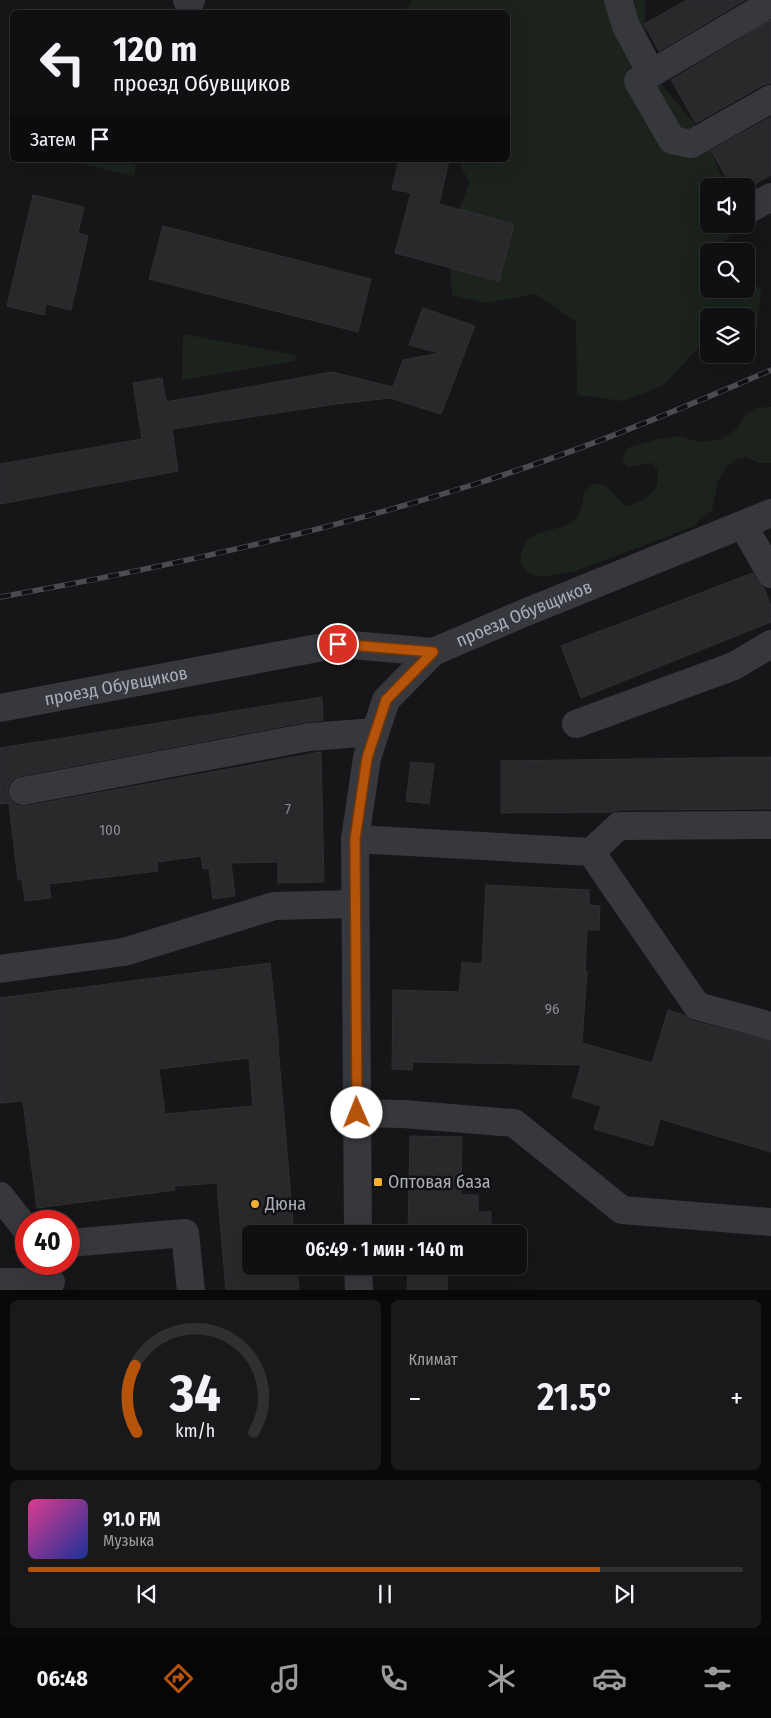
<!DOCTYPE html>
<html lang="ru">
<meta charset="utf-8">
<style>
body{margin:0;font-family:"Fira Sans Condensed",sans-serif;background:#19191b;color:#f1f3f6;height:100vh;display:flex;flex-direction:column;font-size:19px;white-space:nowrap}
*{box-sizing:border-box;margin:0}
p{font-size:16px;color:#9c9d9f}
.icon{flex:none;width:28px;height:28px;fill:none;stroke:currentColor;stroke-width:2;stroke-linecap:round;stroke-linejoin:round}
.map{position:relative;height:1290px;overflow:hidden}
.details{display:flex;flex-direction:column;gap:10px;padding:10px;background:#09090a;flex:1}
.details>*{flex:none}
.guide{position:absolute;left:10px;top:10px;width:500px;height:152px;border-radius:8px;box-shadow:0 5px 20px #0002,0 0 0 1px #303032;background:#101012;color:#f1f3f6;overflow:hidden}
.controls{position:absolute;left:700px;top:178px;display:grid;gap:10px}
.controls a{display:grid;place-items:center;width:55px;height:55px;border-radius:8px;background:#101012;box-shadow:0 5px 20px #0002,0 0 0 1px #303032;font-size:25px}
.speed{position:absolute;left:15px;top:1210px;display:flex;gap:10px;font-size:25px;font-weight:700;text-align:center}
.speed>*{display:grid;place-content:center;width:65px;height:65px;border-radius:50%;background:#101012;box-shadow:0 5px 20px #0002,0 0 0 1px #303032;line-height:1}
.speed .limit{border:8px solid #d22;background:#fff;color:#111}
.pin{position:absolute;display:grid;place-items:center;width:42px;height:42px;color:#fff;margin:-21px;border:2px solid #fff;border-radius:50%;box-shadow:0 1px 5px #0007}
.me{position:absolute;width:55px;margin:-28px;rotate:359deg;stroke-linejoin:round;filter:drop-shadow(0 0 4px #0008)}
.turn{display:flex;align-items:center;gap:18px;height:105px;padding:0 20px;font-size:22px}
.turn .icon{width:65px;height:65px;stroke-width:2.5}
.turn b{display:block;font-size:35px;line-height:42px}
.then{display:flex;align-items:center;height:48px;padding:0 20px;background:#0003;gap:10px;font-size:19px}
.big{font-size:38px;font-weight:600;line-height:1.1}
.details .widget{flex:1;display:flex;flex-direction:column;justify-content:center;gap:8px;min-width:0;padding:0 18px;border-radius:8px;background:#19191b}
.details .dial{align-items:center;gap:0}
.dial svg{height:130px;overflow:visible;fill:none;stroke:#303032;stroke-width:7;stroke-linecap:round;text-anchor:middle}
.dial text{fill:#f1f3f6;stroke:none}
.song{display:flex;align-items:center;gap:15px}
.cover{width:60px;height:60px;border-radius:8px;background:linear-gradient(135deg,hsl(330 70% 55%),hsl(230 70% 35%))}
.played{height:5px;border-radius:2px;background:linear-gradient(90deg,#b45309 80%,#303032 80%)}
.keys{display:flex;justify-content:space-around;direction:ltr}
.heat{display:flex;justify-content:space-between;align-items:center;font-size:28px;direction:ltr}
.details .tiles{flex:1;display:grid;gap:10px;grid-template-columns:1fr 1fr}
.widget:last-child{grid-column:span 2}
.trip{position:absolute;left:242px;top:1225px;width:285px;height:50px;border-radius:8px;background:#101012;box-shadow:0 5px 20px #0002,0 0 0 1px #303032;font-weight:600;line-height:50px;text-align:center}
.tab-bar{display:flex;height:80px;justify-content:space-around;align-items:center;background:#060607;color:#9c9d9f}
.tab-bar .icon{width:35px;height:35px}
.tab-bar .current{color:#b45309}
.tab-bar b{font-size:22px;color:#f1f3f6}
.map>svg:first-child{display:block}
.green{fill:#1c231d}
.building{fill:#29292c;stroke:#303034;fill-rule:evenodd}
.lines{fill:none;stroke-linecap:round;stroke-linejoin:round}
.minor{stroke:#37383d;stroke-width:28}
.rail-casing{stroke:#4a4c52;stroke-width:5.5}
.rail{stroke:#111113;stroke-width:4;stroke-dasharray:11;stroke-linecap:butt}
.route-casing{stroke:#753606;stroke-width:12}
.route{stroke:#b45309;stroke-width:9}
.poi-dot{fill:#f2b134;stroke:#111113;stroke-width:2}
.labels{text-anchor:middle;dominant-baseline:central;stroke-width:5;stroke-linejoin:round;paint-order:stroke}
.number-label{font-size:15px;fill:#888b94}
.street-label{font-size:18px;fill:#a8adb8;stroke:#111113}
.poi-label{font-size:18px;fill:#a8adb8;stroke:#111113;text-anchor:start}
</style>
<div class="map">
<svg width="771" height="1291" viewBox="0 0 771 1291">
<rect width="100%" height="100%" fill="#161618"/>
<path class="green" d="M 411,0 L 645,0 L 645,65 L 703,134 L 726,186 L 709,186 L 709,224 L 738,224 L 721,247 L 725,251 L 709,251 L 709,289 L 746,289 L 746,274 L 761,290 L 757,328 L 746,332 L 746,316 L 709,316 L 709,343 L 701,345 L 664,385 L 623,401 L 577,395 L 576,322 L 536,294 L 486,303 L 452,295 L 448,242 L 469,183 L 458,160 L 508,160 L 508,12 L 406,12 Z
M 63,160 L 112,160 L 136,165 L 134,176 Z
M 183,334 L 296,355 L 295,361 L 182,380 Z
M 771,407 L 771,463 L 759,463 L 747,457 L 737,459 L 726,467 L 718,481 L 712,510 L 692,527 L 576,571 L 543,577 L 530,574 L 521,565 C 519,519 565,539 579,514 C 583,508 583,499 584,491 L 594,484 L 605,485 L 625,506 C 636,505 652,497 657,485 C 658,481 657,473 657,469 L 652,463 L 628,467 L 622,460 L 627,448 L 657,439 L 680,436 L 698,442 L 720,440 L 738,428 L 744,416 L 756,408 Z"/>
<path class="building" d="M 687,0 L 745,0 L 659,51 L 644,24 Z
M 771,20 L 771,83 L 763,85 L 696,123 L 671,80 Z
M 771,117 L 771,175 L 751,186 L 731,186 L 711,150 Z
M 399,160 L 449,160 L 439,204 L 514,224 L 499,281 L 395,253 L 411,193 L 392,189 Z
M 33,195 L 84,207 L 78,233 L 88,236 L 71,310 L 46,304 L 44,315 L 7,306 Z
M 163,226 L 371,279 L 358,332 L 149,279 Z
M 423,308 L 475,326 L 441,414 L 390,398 L 336,404 L 172,429 L 178,471 L 0,504 L 0,464 L 142,439 L 133,383 L 162,378 L 166,402 L 332,372 L 393,387 L 403,360 L 440,353 L 409,345 Z
M 753,573 L 758,582 L 764,588 L 771,606 L 771,622 L 581,698 L 561,646 Z
M 322,697 L 323,720 L 306,722 L 20,776 L 12,780 L 8,786 L 8,793 L 12,802 L 18,806 L 26,806 L 321,752 L 324,882 L 278,883 L 278,862 L 231,863 L 235,896 L 213,899 L 209,868 L 203,869 L 201,856 L 157,862 L 158,871 L 49,884 L 51,898 L 25,901 L 22,879 L 18,880 L 9,803 L 0,804 L 0,748 Z
M 771,757 L 771,809 L 619,810 L 615,812 L 501,813 L 501,761 Z
M 411,762 L 434,764 L 429,804 L 406,801 Z
M 486,885 L 589,890 L 589,905 L 600,906 L 599,930 L 587,930 L 585,971 L 587,971 L 582,1043 L 652,1063 L 668,1010 L 684,1015 L 693,1021 L 771,1041 L 771,1152 L 660,1119 L 653,1146 L 594,1129 L 601,1106 L 572,1097 L 581,1065 L 413,1062 L 412,1070 L 392,1069 L 393,990 L 459,992 L 462,962 L 482,964 Z
M 270,963 L 279,1047 L 278,1047 L 294,1234 L 251,1234 L 251,1266 L 297,1266 L 299,1291 L 226,1291 L 217,1183 L 174,1186 L 175,1190 L 37,1208 L 23,1101 L 0,1103 L 0,998 ZM 249,1058 L 253,1106 L 165,1114 L 159,1069 Z
M 410,1136 L 462,1137 L 461,1195 L 478,1195 L 478,1212 L 491,1212 L 491,1234 L 408,1234 Z
M 408,1266 L 448,1266 L 447,1291 L 407,1291 Z"/>
<g class="lines">
<g class="minor">
<path d="M 187,0 L 191,0"/>
<path d="M 618,0 L 626,26 L 651,73"/>
<path d="M 761,9 L 638,81 L 672,140 L 691,144 L 771,99"/>
<path d="M 746,211 L 771,197"/>
<path d="M 743,525 L 771,574"/>
<path id="s1" d="M 0,708 L 339,644 L 433,652 L 524,613 L 771,513"/>
<path d="M 576,724 L 734,666 L 771,644"/>
<path d="M 23,791 L 309,737 L 375,732"/>
<path d="M 355,839 L 591,852 L 697,1006 L 771,1026"/>
<path d="M 591,852 L 619,826 L 771,825"/>
<path d="M 0,969 L 124,952 L 274,906 L 355,904"/>
<path d="M 357,1113 L 403,1114 L 514,1123 L 622,1210 L 771,1222"/>
<path d="M 0,1196 L 26,1229"/>
<path d="M 358,1234 L 355,839 L 367,758 L 386,700 L 433,652"/>
<path d="M 69,1243 L 185,1233 L 191,1291"/>
<path d="M 358,1266 L 359,1291"/>
<path d="M 0,1282 L 51,1282"/>
</g>
<defs>
<path id="rail" d="M 0,597 C 158,569 316,534 469,486 C 572,454 672,413 771,370"/>
</defs>
<use href="#rail" class="rail-casing"/>
<use href="#rail" class="rail"/>
</g>
<g class="lines">
<defs>
<path id="route" d="M 338,644 L 433,652 L 386,700 L 367,758 L 355,839 L 357,1113"/>
</defs>
<use href="#route" class="route-casing"/>
<use href="#route" class="route"/>
</g>
<g class="poi-dot">
<rect x="373" y="1177" width="10" height="10" rx="2.5"/>
<circle cx="255" cy="1204" r="5"/>
</g>
<g class="labels">
<g class="number-label">
<text x="288" y="809">7</text>
<text x="110" y="830">100</text>
<text x="552" y="1009">96</text>
</g>
<g class="street-label">
<text stroke="none"><textPath href="#s1" startOffset="538">проезд Обувщиков</textPath></text>
<text stroke="none"><textPath href="#s1" startOffset="118">проезд Обувщиков</textPath></text>
</g>
<g class="poi-label">
<text x="388" y="1182">Оптовая база</text>
<text x="265" y="1204">Дюна</text>
</g>
</g>
</svg>
<div class="controls">
<a><svg class="icon" aria-label="sound" viewBox="0 0 24 24"><path d="M4 9h4l5-4v14l-5-4H4zM17 9q2 3 0 6"/></svg></a>
<a><svg class="icon" aria-label="search" viewBox="0 0 24 24"><circle cx="10" cy="10" r="6"/><path d="M15 15l6 6"/></svg></a>
<a><svg class="icon" aria-label="layers" viewBox="0 0 24 24"><path d="M12 4l9 5-9 5-9-5zM3 14l9 5 9-5"/></svg></a>
</div>
<div class="speed"><div class="limit">40</div></div>
<div class="pin" style="left:338px;top:644px;background:#d93025"><svg class="icon" aria-label="arrive" viewBox="0 0 24 24"><path d="M6 21V4h12l-3 4 3 4H6"/></svg></div>
<svg class="me" style="left:357px;top:1113px" viewBox="-20 -20 40 40"><circle r="19" fill="#fff"/><path d="M0-13L10 11 0 6-10 11z" fill="#b45309"/></svg>
<div class="trip">06:49 · 1 мин · 140 m</div>
<div class="guide">
<div class="turn"><svg class="icon" aria-label="left" viewBox="0 0 24 24"><path d="M17 20v-9H6M10 6l-5 5 5 5"/></svg><div><b>120 m</b>проезд Обувщиков</div></div>
<div class="then">Затем<svg class="icon" aria-label="arrive" viewBox="0 0 24 24"><path d="M6 21V4h12l-3 4 3 4H6"/></svg></div>
</div>
</div>
<section class="details">
<div class="tiles">
<div class="widget dial"><svg viewBox="0 0 100 80">
<path d="M14 69A42 42 0 1 1 86 69"/>
<path d="M14 69A42 42 0 0 1 13 28" stroke="#b45309"/>
<text x="50" y="56" font-size="32" font-weight="700">34</text>
<text x="50" y="72" font-size="11">km/h</text>
</svg></div>
<div class="widget"><p>Климат</p>
<div class="heat"><a>−</a><b class="big">21.5°</b><a>+</a></div>
</div>
<div class="widget">
<div class="song"><i class="cover"></i><div><b>91.0 FM</b><p>Музыка</p></div></div>
<div class="played"></div>
<div class="keys"><svg class="icon" aria-label="previous" viewBox="0 0 24 24"><path d="M18 5L8 12l10 7zM5 5v14"/></svg><svg class="icon" aria-label="pause" viewBox="0 0 24 24"><path d="M8 5v14M16 5v14"/></svg><svg class="icon" aria-label="next" viewBox="0 0 24 24"><path d="M6 5l10 7-10 7zM19 5v14"/></svg></div>
</div>
</div>
</section>
<nav class="tab-bar">
<b>06:48</b>
<svg class="icon current" aria-label="directions" viewBox="0 0 24 24"><path d="M12 3l9 9-9 9-9-9zM9 14v-3h6M13 9l2 2-2 2"/></svg>
<svg class="icon" aria-label="music" viewBox="0 0 24 24"><path d="M9 18V5l10-2v13"/><circle cx="6" cy="18" r="3"/><circle cx="16" cy="16" r="3"/></svg>
<svg class="icon" aria-label="phone" viewBox="0 0 24 24"><path d="M5 4h4l2 5-3 2q2 4 5 5l2-3 5 2v4C11 20 4 13 5 4z"/></svg>
<svg class="icon" aria-label="climate" viewBox="0 0 24 24"><path d="M12 3v18M4 7l16 10M4 17L20 7"/></svg>
<svg class="icon" aria-label="car" viewBox="0 0 24 24"><path d="M5 17H2v-5l4-1 3-4h7l3 4 3 1v5h-3M9 17h6M6 11h13"/><circle cx="7" cy="17" r="2"/><circle cx="17" cy="17" r="2"/></svg>
<svg class="icon" aria-label="filters" viewBox="0 0 24 24"><path d="M4 7h16M4 17h16"/><circle cx="9" cy="7" r="2"/><circle cx="15" cy="17" r="2"/></svg>
</nav>
